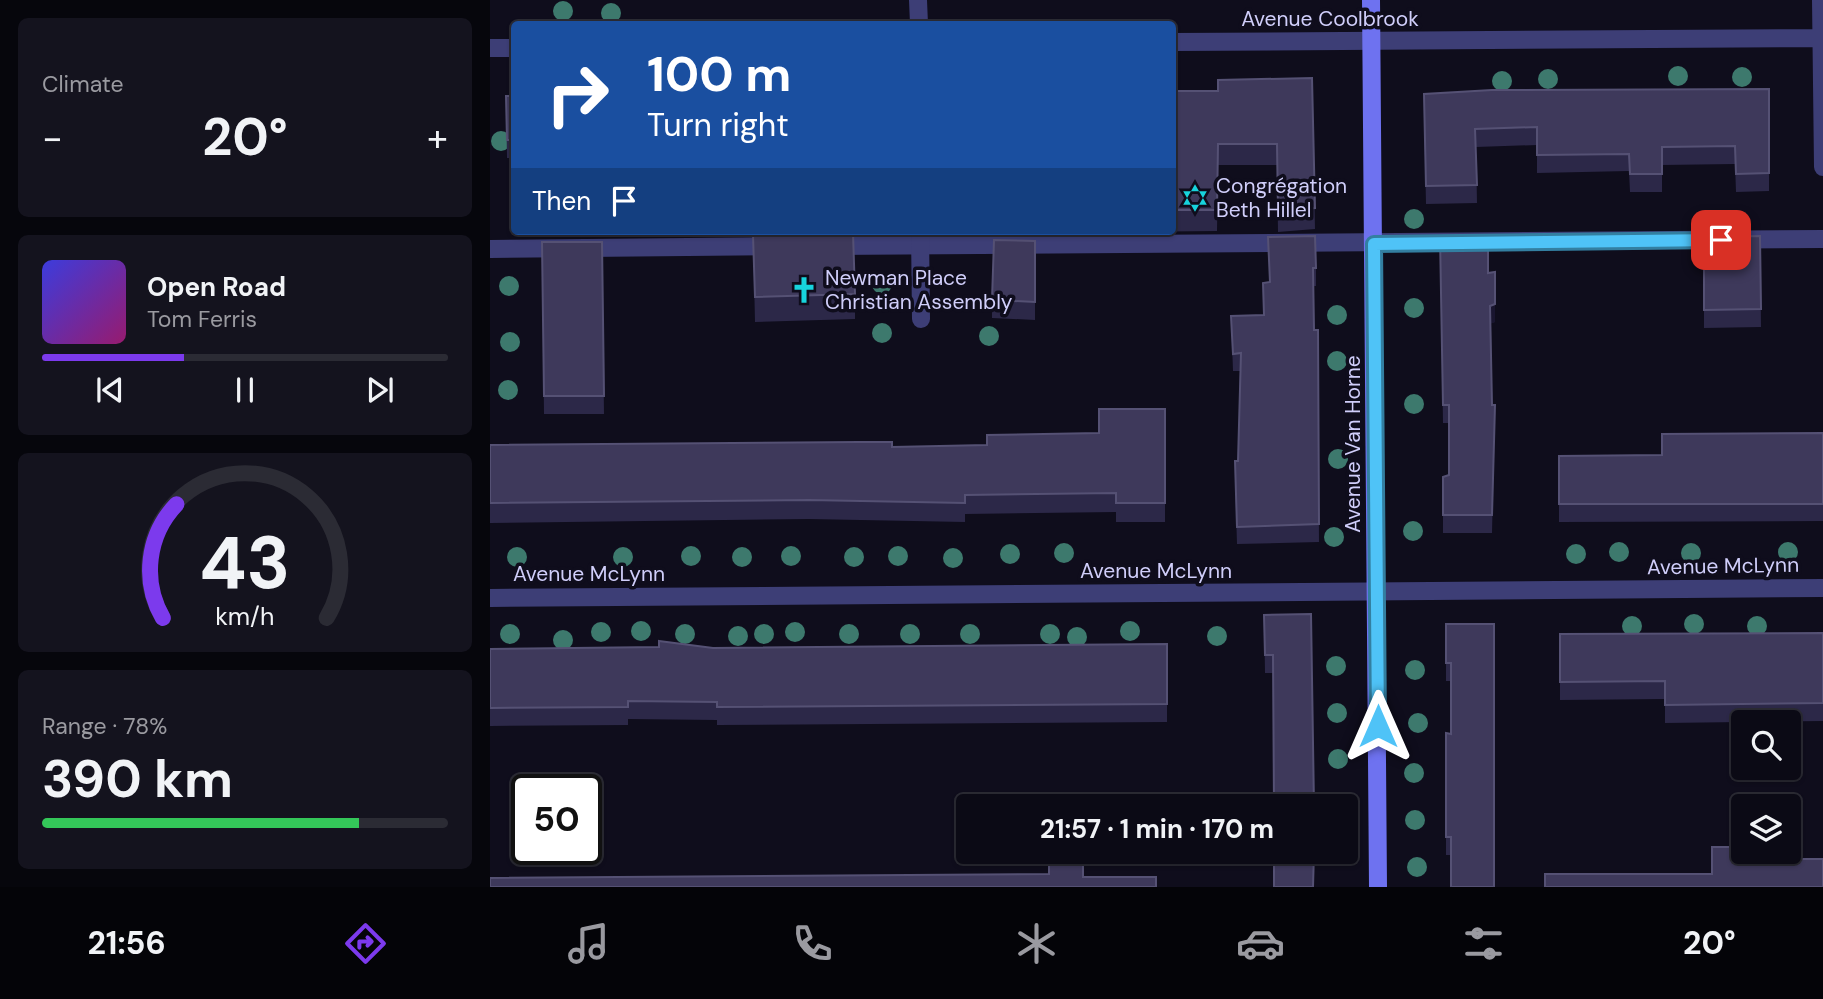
<!DOCTYPE html>
<meta charset="utf-8">
<style>
body{margin:0;font-family:"DM Sans",sans-serif;background:#14131e;color:#f1f3f6;height:100vh;display:flex;flex-direction:column;font-size:26px;white-space:nowrap}
*{box-sizing:border-box;margin:0}
p{font-size:23px;color:#9a9aa0}
.icon{flex:none;width:38px;height:38px;fill:none;stroke:currentColor;stroke-width:2;stroke-linecap:round;stroke-linejoin:round}
.map{position:relative;flex:1;overflow:hidden}
.sheet{display:flex;flex-direction:column;gap:18px;padding:18px;background:#06060c;width:490px}
.sheet>*{flex:none}
.top-card{position:absolute;left:21px;top:21px;width:665px;height:214px;border-radius:7px;box-shadow:0 2px 5px #0004,0 0 0 2px #2b2b34;background:#1a4fa0;color:#fff;overflow:hidden}
.controls{position:absolute;left:1241px;top:710px;display:grid;gap:14px}
.controls a{display:grid;place-items:center;width:70px;height:70px;border-radius:7px;background:#0b0a15;box-shadow:0 2px 5px #0004,0 0 0 2px #2b2b34;font-size:35px}
.speed{position:absolute;left:21px;top:774px;display:flex;gap:14px;font-size:35px;font-weight:700;text-align:center}
.speed>*{display:grid;place-content:center;width:91px;height:91px;border-radius:50%;background:#0b0a15;box-shadow:0 2px 5px #0004,0 0 0 2px #2b2b34;line-height:1}
.speed .limit{border:4px solid #111;border-radius:10px;background:#fff;color:#111}
.pin{position:absolute;display:grid;place-items:center;width:60px;height:60px;color:#fff;margin:-30px;border-radius:14px;box-shadow:0 4px 10px #0006}
.me{position:absolute;width:77px;margin:-38px;rotate:0deg;stroke-linejoin:round;filter:drop-shadow(0 0 5px #0008)}
.turn{display:flex;align-items:center;gap:24px;height:147px;padding:0 21px;font-size:32px}
.turn .icon{width:91px;height:91px;stroke-width:2.5}
.turn b{display:block;font-size:49px;line-height:60px}
.then{display:flex;align-items:center;height:66px;padding:0 21px;background:#0003;gap:14px;font-size:26px}
.big{font-size:52px;font-weight:700;line-height:1.1}
.sheet .widget{flex:1;display:flex;flex-direction:column;justify-content:center;gap:10px;min-width:0;padding:0 24px;border-radius:10px;background:#14131e}
.sheet .dial{align-items:center;gap:0}
.dial svg{height:182px;overflow:visible;fill:none;stroke:#2b2b34;stroke-width:7;stroke-linecap:round;text-anchor:middle}
.dial text{fill:#f1f3f6;stroke:none}
.song{display:flex;align-items:center;gap:21px}
.cover{width:84px;height:84px;border-radius:10px;background:linear-gradient(135deg,hsl(240 70% 55%),hsl(320 70% 35%))}
.played{height:7px;border-radius:4px;background:linear-gradient(90deg,#7c3aed 35%,#2b2b34 35%)}
.keys{display:flex;justify-content:space-around;direction:ltr}
.heat{display:flex;justify-content:space-between;align-items:center;font-size:38px;direction:ltr}
.charge{height:10px;border-radius:5px;background:linear-gradient(90deg,#34c759 78%,#2b2b34 0)}
.trip{position:absolute;left:466px;top:794px;width:402px;height:70px;border-radius:7px;background:#0b0a15;box-shadow:0 2px 5px #0004,0 0 0 2px #2b2b34;font-weight:700;line-height:70px;text-align:center}
.tabs{display:flex;height:112px;justify-content:space-around;align-items:center;background:#040408;color:#9a9aa0}
.tabs .icon{width:49px;height:49px}
.tabs .current{color:#7c3aed}
.tabs b{font-size:32px;color:#f1f3f6}
main{display:flex;flex:1;min-height:0}
.map>svg:first-child{display:block}
.lines{fill:none;stroke-linecap:round;stroke-linejoin:round}
.service{stroke:#3d3e76;stroke-width:18}
.minor{stroke:#3d3e76;stroke-width:18}
.secondary{stroke:#6e72f0;stroke-width:18}
.tree{fill:#3d796d}
.wall{fill:#2c2848}
.shaded-wall{fill:#19152f}
.building{fill:#3e395b;stroke:#555174;stroke-width:2}
.route-casing{stroke:#337fa1;stroke-width:18}
.route{stroke:#4fc3f7;stroke-width:12}
.labels{text-anchor:middle;dominant-baseline:central;stroke-width:7;stroke-linejoin:round;paint-order:stroke}
.street-label{font-size:21px;fill:#d0cefa;stroke:#0f0d1c}
.poi-label{font-size:21px;fill:#d0cefa;stroke:#0f0d1c;text-anchor:start}
</style>
<main>
<section class="sheet">
<div class="widget"><p>Climate</p>
<div class="heat"><a>−</a><b class="big">20°</b><a>+</a></div>
</div>
<div class="widget">
<div class="song"><i class="cover"></i><div><b>Open Road</b><p>Tom Ferris</p></div></div>
<div class="played"></div>
<div class="keys"><svg class="icon" aria-label="previous" viewBox="0 0 24 24"><path d="M18 5L8 12l10 7zM5 5v14"/></svg><svg class="icon" aria-label="pause" viewBox="0 0 24 24"><path d="M8 5v14M16 5v14"/></svg><svg class="icon" aria-label="next" viewBox="0 0 24 24"><path d="M6 5l10 7-10 7zM19 5v14"/></svg></div>
</div>
<div class="widget dial"><svg viewBox="0 0 100 80">
<path d="M14 69A42 42 0 1 1 86 69"/>
<path d="M14 69A42 42 0 0 1 20 19" stroke="#7c3aed"/>
<text x="50" y="56" font-size="32" font-weight="700">43</text>
<text x="50" y="72" font-size="11">km/h</text>
</svg></div>
<div class="widget"><p>Range · 78%</p><b class="big">390 km</b><div class="charge"></div></div>
</section>
<div class="map">
<svg width="1333" height="887" viewBox="0 0 1333 887">
<rect width="100%" height="100%" fill="#0f0d1c"/>
<g class="lines">
<path class="service" d="M 339,246 L 1333,239
M 0,249 L 287,246"/>
<path class="minor" d="M 428,0 L 429,24
M 1331,0 L 1333,167
M 682,42 L 1333,38
M 0,48 L 24,48
M 430,231 L 431,319
M 0,598 L 1333,588"/>
<path class="secondary" d="M 881,0 L 888,887"/>
</g>
<g class="tree">
<circle cx="73" cy="11" r="10"/>
<circle cx="121" cy="13" r="10"/>
<circle cx="1188" cy="76" r="10"/>
<circle cx="1252" cy="77" r="10"/>
<circle cx="1058" cy="79" r="10"/>
<circle cx="1012" cy="81" r="10"/>
<circle cx="11" cy="141" r="10"/>
<circle cx="924" cy="219" r="10"/>
<circle cx="392" cy="284" r="10"/>
<circle cx="19" cy="286" r="10"/>
<circle cx="924" cy="308" r="10"/>
<circle cx="847" cy="315" r="10"/>
<circle cx="392" cy="333" r="10"/>
<circle cx="499" cy="336" r="10"/>
<circle cx="20" cy="342" r="10"/>
<circle cx="847" cy="361" r="10"/>
<circle cx="18" cy="390" r="10"/>
<circle cx="924" cy="404" r="10"/>
<circle cx="848" cy="459" r="10"/>
<circle cx="923" cy="531" r="10"/>
<circle cx="844" cy="537" r="10"/>
<circle cx="1129" cy="552" r="10"/>
<circle cx="1298" cy="552" r="10"/>
<circle cx="574" cy="553" r="10"/>
<circle cx="1201" cy="553" r="10"/>
<circle cx="520" cy="554" r="10"/>
<circle cx="1086" cy="554" r="10"/>
<circle cx="201" cy="556" r="10"/>
<circle cx="301" cy="556" r="10"/>
<circle cx="408" cy="556" r="10"/>
<circle cx="27" cy="557" r="10"/>
<circle cx="133" cy="557" r="10"/>
<circle cx="252" cy="557" r="10"/>
<circle cx="364" cy="557" r="10"/>
<circle cx="463" cy="558" r="10"/>
<circle cx="1204" cy="624" r="10"/>
<circle cx="1142" cy="626" r="10"/>
<circle cx="1267" cy="626" r="10"/>
<circle cx="151" cy="631" r="10"/>
<circle cx="640" cy="631" r="10"/>
<circle cx="111" cy="632" r="10"/>
<circle cx="305" cy="632" r="10"/>
<circle cx="20" cy="634" r="10"/>
<circle cx="195" cy="634" r="10"/>
<circle cx="274" cy="634" r="10"/>
<circle cx="359" cy="634" r="10"/>
<circle cx="420" cy="634" r="10"/>
<circle cx="480" cy="634" r="10"/>
<circle cx="560" cy="634" r="10"/>
<circle cx="248" cy="636" r="10"/>
<circle cx="727" cy="636" r="10"/>
<circle cx="587" cy="637" r="10"/>
<circle cx="73" cy="640" r="10"/>
<circle cx="846" cy="666" r="10"/>
<circle cx="925" cy="670" r="10"/>
<circle cx="847" cy="713" r="10"/>
<circle cx="928" cy="723" r="10"/>
<circle cx="848" cy="759" r="10"/>
<circle cx="924" cy="773" r="10"/>
<circle cx="925" cy="820" r="10"/>
<circle cx="927" cy="867" r="10"/>
</g>
<path class="wall" d="M 822,78 L 825,229 L 788,232 L 787,165 L 728,165 L 727,231 L 630,232 L 630,231 L 682,231 L 682,91 L 728,91 Z
M 1279,89 L 1279,191 L 1246,192 L 1245,164 L 1172,165 L 1172,192 L 1140,192 L 1139,171 L 1047,173 L 1047,145 L 986,147 L 987,203 L 936,204 L 934,112 Z
M 16,96 L 24,96 L 24,158 L 17,158 Z
M 263,235 L 365,294 L 365,319 L 265,322 Z
M 950,236 L 998,273 L 1005,322 L 1001,323 L 1002,405 L 1005,405 L 1002,533 L 953,533 L 953,477 L 959,475 L 959,423 L 953,423 Z
M 1270,236 L 1271,327 L 1214,328 L 1214,237 Z
M 778,237 L 826,268 L 826,286 L 823,286 L 824,330 L 828,330 L 829,542 L 747,544 L 745,479 L 748,461 L 750,371 L 743,371 L 741,316 L 773,315 L 773,283 L 780,282 Z
M 545,241 L 545,320 L 502,318 L 502,300 Z
M 52,242 L 112,242 L 114,414 L 54,414 Z
M 675,409 L 675,522 L 626,522 L 626,512 L 475,514 L 475,522 L 319,519 L 0,523 L 0,445 L 402,447 L 497,445 L 609,433 Z
M 1333,433 L 1333,521 L 1069,522 L 1069,456 L 1172,455 Z
M 774,615 L 824,807 L 783,673 L 775,673 Z
M 956,624 L 1004,624 L 961,855 L 956,855 L 956,733 L 961,734 L 961,681 L 956,681 Z
M 1333,633 L 1333,721 L 1175,723 L 1175,699 L 1070,700 L 1070,634 Z
M 677,644 L 677,722 L 227,725 L 227,720 L 138,719 L 138,725 L 0,726 L 0,649 Z"/>
<path class="shaded-wall" d="M 1005,304 L 1005,322 L 1000,324 L 1000,306 Z"/>
<path class="building" d="M 822,78 L 825,208 L 788,211 L 787,144 L 728,144 L 727,210 L 682,210 L 682,91 L 728,91 L 728,80 Z
M 1279,89 L 1279,173 L 1246,174 L 1245,146 L 1172,147 L 1172,174 L 1140,174 L 1139,154 L 1047,155 L 1047,127 L 985,129 L 987,185 L 936,186 L 934,94 L 1002,90 Z
M 16,96 L 24,96 L 24,140 L 17,140 Z
M 363,233 L 365,294 L 265,297 L 263,235 Z
M 998,235 L 998,273 L 1005,272 L 1005,304 L 1000,306 L 1002,405 L 1005,405 L 1002,515 L 953,515 L 953,477 L 959,475 L 959,405 L 953,405 L 950,236 Z
M 825,236 L 826,268 L 823,268 L 824,330 L 828,330 L 829,524 L 747,527 L 745,461 L 748,461 L 751,353 L 743,354 L 741,316 L 774,315 L 773,283 L 780,282 L 778,237 Z
M 1270,236 L 1271,309 L 1214,310 L 1214,237 Z
M 504,240 L 545,241 L 545,302 L 502,300 Z
M 52,242 L 112,242 L 114,396 L 54,396 Z
M 609,409 L 675,409 L 675,503 L 626,503 L 626,493 L 475,495 L 475,503 L 319,500 L 0,503 L 0,445 L 369,442 L 402,442 L 402,447 L 497,445 L 497,435 L 609,433 Z
M 1333,433 L 1333,504 L 1069,504 L 1069,456 L 1172,455 L 1172,434 Z
M 821,614 L 824,807 L 784,807 L 783,655 L 775,655 L 774,615 Z
M 956,624 L 1004,624 L 1004,887 L 961,887 L 961,837 L 956,837 L 956,733 L 961,734 L 961,663 L 956,663 Z
M 1333,633 L 1333,703 L 1175,705 L 1175,681 L 1070,682 L 1070,634 Z
M 169,641 L 223,648 L 677,644 L 677,704 L 227,707 L 227,702 L 138,701 L 138,707 L 0,708 L 0,649 L 169,647 Z
M 1222,847 L 1253,847 L 1253,852 L 1255,852 L 1255,859 L 1333,859 L 1333,887 L 1055,887 L 1055,874 L 1222,874 Z
M 784,852 L 824,852 L 823,887 L 784,887 Z
M 559,859 L 593,859 L 593,877 L 666,877 L 666,887 L 0,887 L 0,878 L 559,874 Z"/>
<g class="lines">
<defs>
<path id="route" d="M 888,726 L 884,244 L 1231,240"/>
</defs>
<use href="#route" class="route-casing"/>
<use href="#route" class="route"/>
</g>
<defs>
<symbol id="synagogue-bare" viewBox="-9 -9 18 18"><path d="M0-6.5L5.6 3.2H-5.6ZM0 6.5L5.6-3.2H-5.6Z" fill="#17d4dd" stroke="#0f0d1c" stroke-width="2.5" paint-order="stroke"/></symbol>
<symbol id="church-bare" viewBox="-9 -9 18 18"><path d="M-1.2-6h2.4v3.5h3.3v2.4h-3.3V6h-2.4V-.1h-3.3v-2.4h3.3Z" fill="#17d4dd" stroke="#0f0d1c" stroke-width="2.5" paint-order="stroke"/></symbol>
</defs>
<g fill-rule="evenodd">
<use href="#synagogue-bare" x="686" y="179" width="38" height="38"/>
<use href="#church-bare" x="295" y="271" width="38" height="38"/>
</g>
<g class="labels">
<g class="street-label">
<text x="840" y="19">Avenue Coolbrook</text>
<text transform="translate(863 444) rotate(-90)">Avenue Van Horne</text>
<text transform="translate(1233 566) rotate(-1)">Avenue McLynn</text>
<text x="666" y="571">Avenue McLynn</text>
<text x="99" y="574">Avenue McLynn</text>
</g>
<g class="poi-label">
<text x="726" y="186">Congrégation<tspan x="726" dy="24">Beth Hillel</tspan></text>
<text x="335" y="278">Newman Place<tspan x="335" dy="24">Christian Assembly</tspan></text>
</g>
</g>
</svg>
<div class="controls">
<a><svg class="icon" aria-label="search" viewBox="0 0 24 24"><circle cx="10" cy="10" r="6"/><path d="M15 15l6 6"/></svg></a>
<a><svg class="icon" aria-label="layers" viewBox="0 0 24 24"><path d="M12 4l9 5-9 5-9-5zM3 14l9 5 9-5"/></svg></a>
</div>
<div class="speed"><div class="limit">50</div></div>
<div class="pin" style="left:1231px;top:240px;background:#d93025"><svg class="icon" aria-label="arrive" viewBox="0 0 24 24"><path d="M6 21V4h12l-3 4 3 4H6"/></svg></div>
<svg class="me" style="left:888px;top:726px" viewBox="-20 -20 40 40"><path d="M0-17L14 15 0 8-14 15z" fill="#4fc3f7" stroke="#fff" stroke-width="4"/></svg>
<div class="trip">21:57 · 1 min · 170 m</div>
<div class="top-card">
<div class="turn"><svg class="icon" aria-label="right" viewBox="0 0 24 24"><path d="M7 20v-9h11M14 6l5 5-5 5"/></svg><div><b>100 m</b>Turn right</div></div>
<div class="then">Then<svg class="icon" aria-label="arrive" viewBox="0 0 24 24"><path d="M6 21V4h12l-3 4 3 4H6"/></svg></div>
</div>
</div>
</main>
<nav class="tabs">
<b>21:56</b>
<svg class="icon current" aria-label="directions" viewBox="0 0 24 24"><path d="M12 3l9 9-9 9-9-9zM9 14v-3h6M13 9l2 2-2 2"/></svg>
<svg class="icon" aria-label="music" viewBox="0 0 24 24"><path d="M9 18V5l10-2v13"/><circle cx="6" cy="18" r="3"/><circle cx="16" cy="16" r="3"/></svg>
<svg class="icon" aria-label="phone" viewBox="0 0 24 24"><path d="M5 4h4l2 5-3 2q2 4 5 5l2-3 5 2v4C11 20 4 13 5 4z"/></svg>
<svg class="icon" aria-label="climate" viewBox="0 0 24 24"><path d="M12 3v18M4 7l16 10M4 17L20 7"/></svg>
<svg class="icon" aria-label="car" viewBox="0 0 24 24"><path d="M5 17H2v-5l4-1 3-4h7l3 4 3 1v5h-3M9 17h6M6 11h13"/><circle cx="7" cy="17" r="2"/><circle cx="17" cy="17" r="2"/></svg>
<svg class="icon" aria-label="filters" viewBox="0 0 24 24"><path d="M4 7h16M4 17h16"/><circle cx="9" cy="7" r="2"/><circle cx="15" cy="17" r="2"/></svg>
<b>20°</b>
</nav>
